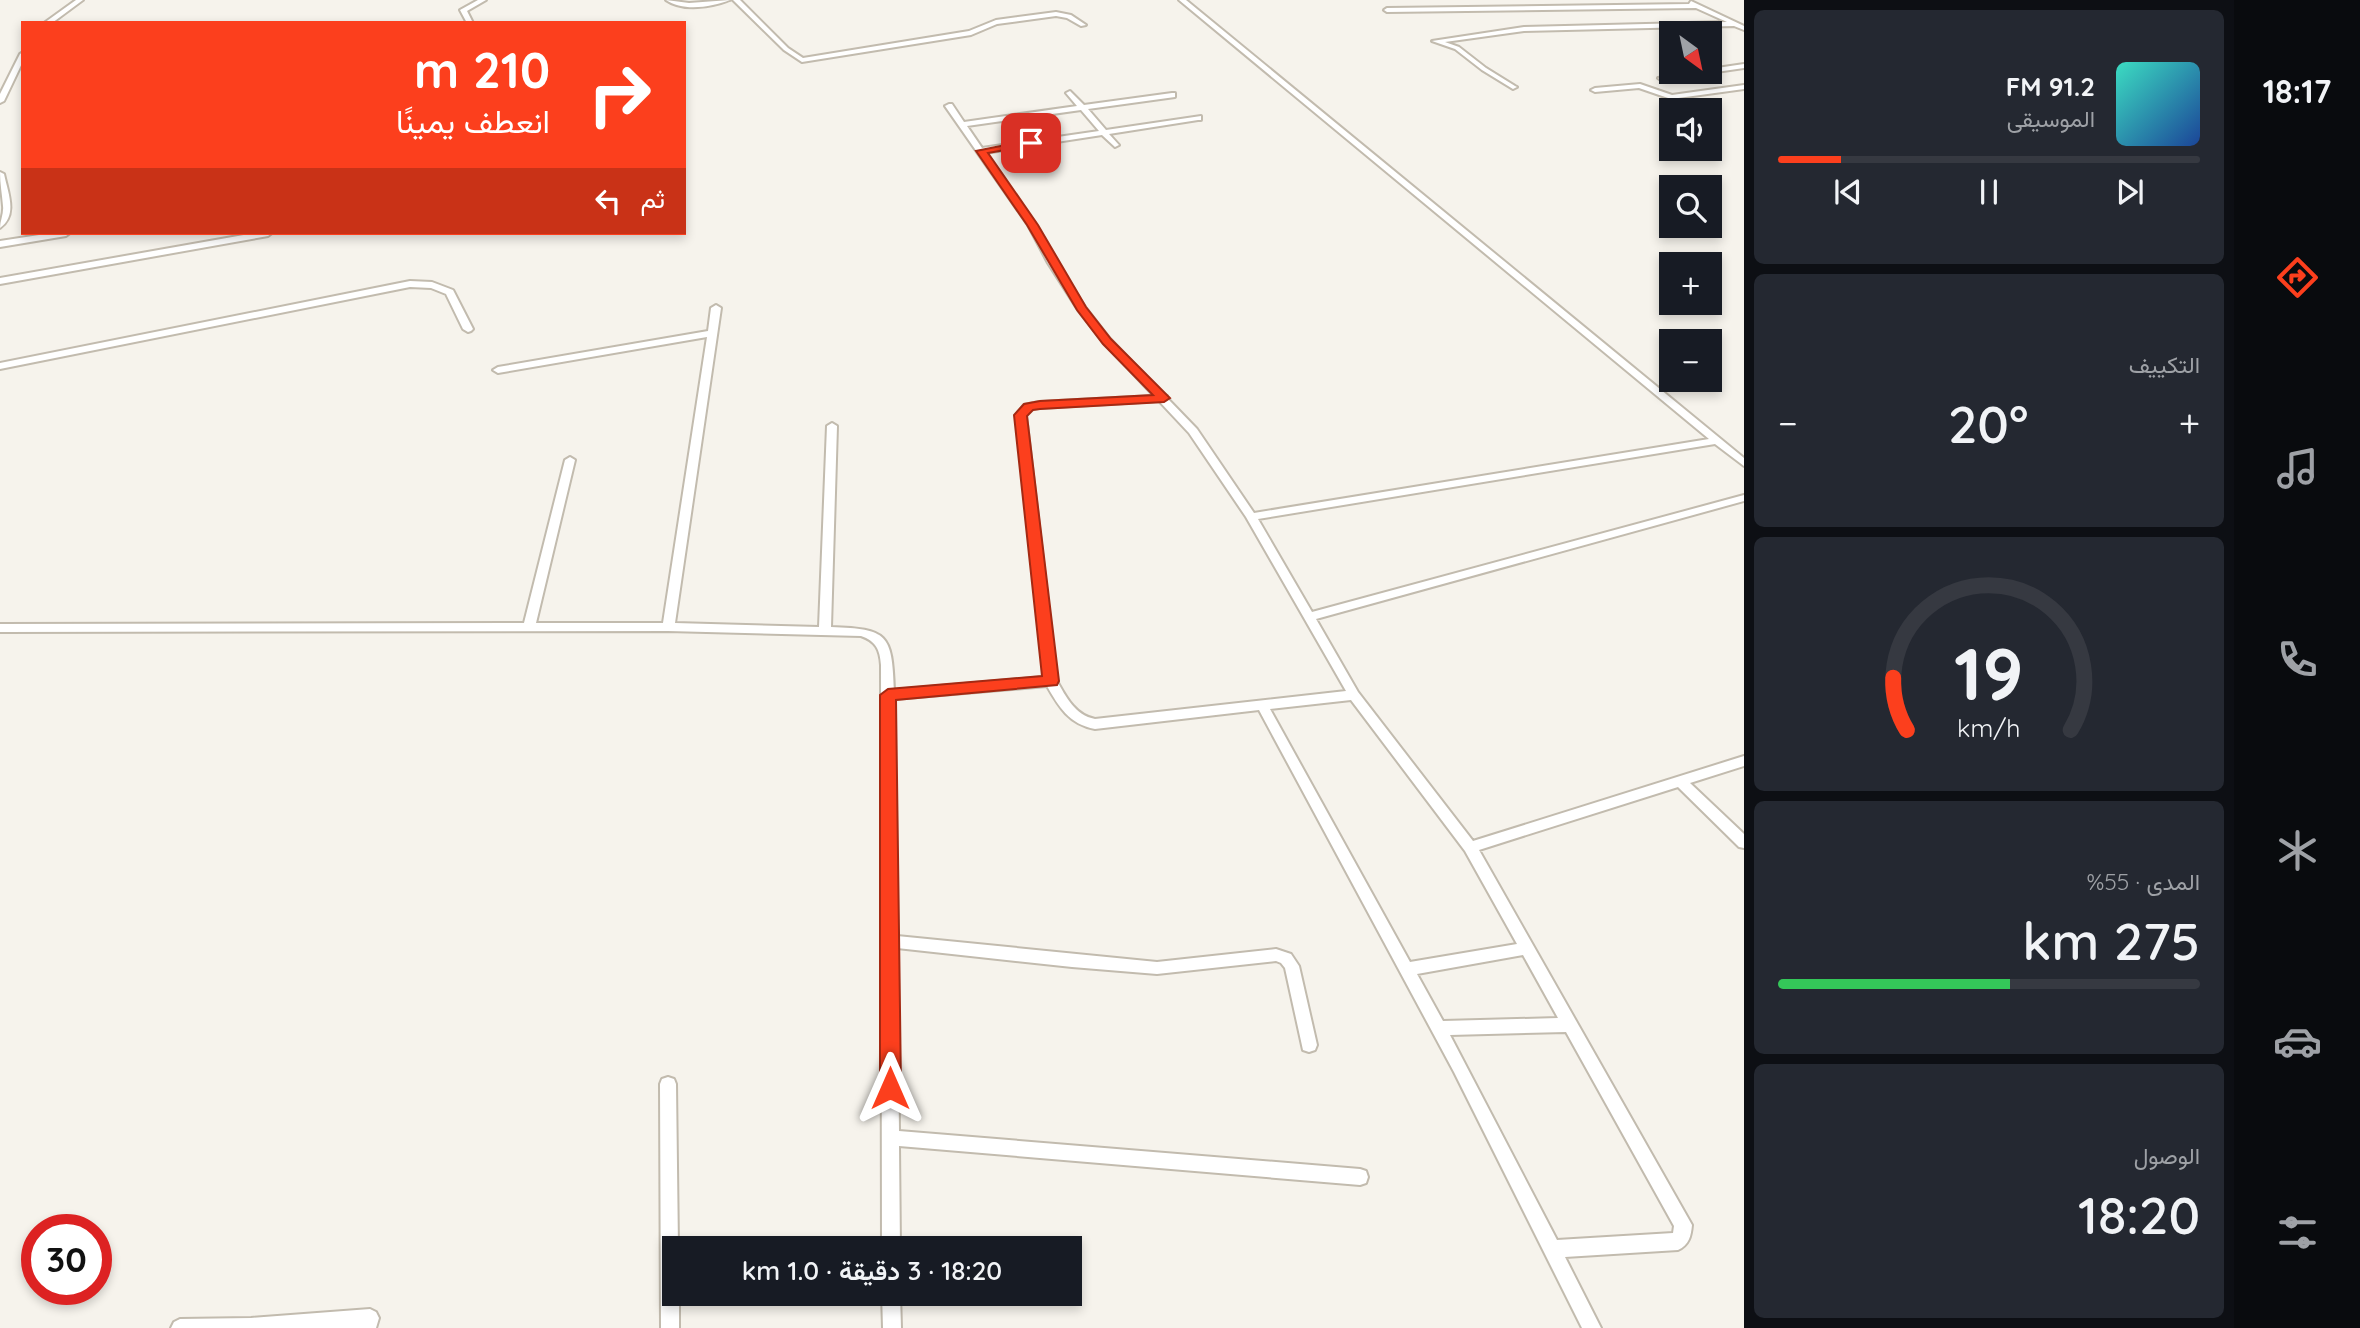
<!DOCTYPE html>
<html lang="ar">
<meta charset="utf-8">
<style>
body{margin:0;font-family:Quicksand,Vazirmatn,sans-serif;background:#242831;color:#f1f3f6;direction:rtl;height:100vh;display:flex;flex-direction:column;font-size:26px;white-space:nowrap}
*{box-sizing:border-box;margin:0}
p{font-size:23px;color:#9ea1a6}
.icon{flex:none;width:38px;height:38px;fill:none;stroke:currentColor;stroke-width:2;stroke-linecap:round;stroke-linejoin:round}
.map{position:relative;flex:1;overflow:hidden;direction:ltr}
.drawer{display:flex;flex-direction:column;gap:10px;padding:10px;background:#0d0f14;width:490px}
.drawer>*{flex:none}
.hud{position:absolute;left:21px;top:21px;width:665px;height:214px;border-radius:0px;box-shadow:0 4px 10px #0003;direction:rtl;background:#fc3f1d;color:#fff;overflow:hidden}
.needle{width:46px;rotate:147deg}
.tools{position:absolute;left:1659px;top:21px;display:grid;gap:14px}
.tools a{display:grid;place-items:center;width:63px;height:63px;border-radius:0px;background:#171b24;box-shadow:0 4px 10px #0003;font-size:35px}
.speed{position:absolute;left:21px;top:1214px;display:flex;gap:14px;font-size:35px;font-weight:700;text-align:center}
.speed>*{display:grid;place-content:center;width:91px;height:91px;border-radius:50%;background:#171b24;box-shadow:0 4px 10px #0003;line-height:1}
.speed .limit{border:10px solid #d22;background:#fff;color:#111}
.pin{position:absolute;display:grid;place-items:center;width:60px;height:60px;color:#fff;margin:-30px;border-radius:14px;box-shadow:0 4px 10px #0006}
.me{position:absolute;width:77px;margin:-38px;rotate:0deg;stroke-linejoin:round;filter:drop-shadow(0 0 5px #0008)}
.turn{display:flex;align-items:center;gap:24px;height:147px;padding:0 21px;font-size:32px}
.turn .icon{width:91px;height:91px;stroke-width:2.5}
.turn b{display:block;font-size:49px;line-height:60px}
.then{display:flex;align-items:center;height:66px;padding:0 21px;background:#0003;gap:14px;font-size:26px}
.big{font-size:52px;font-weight:600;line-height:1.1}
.drawer .card{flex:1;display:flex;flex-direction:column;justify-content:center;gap:10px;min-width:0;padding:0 24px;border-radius:10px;background:#242831}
.drawer .dial{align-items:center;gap:0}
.dial svg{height:182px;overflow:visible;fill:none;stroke:#363941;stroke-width:7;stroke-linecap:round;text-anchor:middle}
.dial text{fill:#f1f3f6;stroke:none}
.song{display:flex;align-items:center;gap:21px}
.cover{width:84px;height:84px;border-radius:10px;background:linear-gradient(135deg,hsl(170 70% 55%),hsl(220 70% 35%))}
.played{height:7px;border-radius:4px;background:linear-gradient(90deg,#fc3f1d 15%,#363941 15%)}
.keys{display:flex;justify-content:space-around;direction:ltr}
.heat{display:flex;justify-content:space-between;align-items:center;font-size:38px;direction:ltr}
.charge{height:10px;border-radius:5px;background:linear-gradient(90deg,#34c759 55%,#363941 0)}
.trip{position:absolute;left:662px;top:1236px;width:420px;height:70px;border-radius:0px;background:#171b24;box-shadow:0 4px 10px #0003;font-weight:600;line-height:70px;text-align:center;direction:rtl}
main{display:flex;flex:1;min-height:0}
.dock{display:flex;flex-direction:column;width:126px;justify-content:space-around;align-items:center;background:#090b0e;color:#9ea1a6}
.dock .icon{width:49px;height:49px}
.dock .selected{color:#fc3f1d}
.dock b{font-size:32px;color:#f1f3f6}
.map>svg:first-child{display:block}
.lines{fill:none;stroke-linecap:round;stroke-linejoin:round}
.street-casing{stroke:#c2bbae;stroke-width:4}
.street{fill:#fff;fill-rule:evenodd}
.route{fill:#fc3f1d;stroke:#a42913;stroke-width:2}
</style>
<main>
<nav class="dock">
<b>18:17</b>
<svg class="icon selected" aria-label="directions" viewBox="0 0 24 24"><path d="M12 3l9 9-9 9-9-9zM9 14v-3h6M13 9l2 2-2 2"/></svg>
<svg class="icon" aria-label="music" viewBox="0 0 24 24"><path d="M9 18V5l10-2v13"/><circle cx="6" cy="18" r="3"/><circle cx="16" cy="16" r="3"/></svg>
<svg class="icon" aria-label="phone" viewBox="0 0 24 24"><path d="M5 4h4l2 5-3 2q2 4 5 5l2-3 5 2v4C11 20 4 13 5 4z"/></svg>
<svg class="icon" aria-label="climate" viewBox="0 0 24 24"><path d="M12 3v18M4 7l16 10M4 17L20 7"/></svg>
<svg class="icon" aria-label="car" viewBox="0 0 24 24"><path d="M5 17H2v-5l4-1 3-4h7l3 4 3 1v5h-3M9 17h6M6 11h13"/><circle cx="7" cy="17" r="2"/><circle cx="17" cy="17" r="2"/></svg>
<svg class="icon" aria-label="filters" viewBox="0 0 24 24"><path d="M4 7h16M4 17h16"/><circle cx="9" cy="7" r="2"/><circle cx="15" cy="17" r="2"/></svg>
</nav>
<section class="drawer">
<div class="card">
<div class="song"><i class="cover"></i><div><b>91.2 FM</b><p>الموسيقى</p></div></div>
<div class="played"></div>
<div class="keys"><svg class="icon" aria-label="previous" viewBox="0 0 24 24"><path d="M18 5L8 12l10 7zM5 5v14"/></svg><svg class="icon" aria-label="pause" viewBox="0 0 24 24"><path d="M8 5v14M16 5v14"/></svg><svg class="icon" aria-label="next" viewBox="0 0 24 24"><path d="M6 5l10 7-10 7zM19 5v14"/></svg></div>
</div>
<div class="card"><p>التكييف</p>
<div class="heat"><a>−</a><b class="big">20°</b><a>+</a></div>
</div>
<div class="card dial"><svg viewBox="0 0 100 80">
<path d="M14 69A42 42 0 1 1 86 69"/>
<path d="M14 69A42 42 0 0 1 8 46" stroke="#fc3f1d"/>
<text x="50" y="56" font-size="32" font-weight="700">19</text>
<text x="50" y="72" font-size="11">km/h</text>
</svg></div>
<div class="card"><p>المدى · 55%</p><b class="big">275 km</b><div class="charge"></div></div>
<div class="card"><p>الوصول</p><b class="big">18:20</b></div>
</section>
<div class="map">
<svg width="1744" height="1328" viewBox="0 0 1744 1328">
<rect width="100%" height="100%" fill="#f6f3ec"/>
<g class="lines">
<defs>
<path id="street" d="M 76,0 L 83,0 L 52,23 L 44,23 Z
M 478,0 L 486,0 L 467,11 L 473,23 L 467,23 L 460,10 Z
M 666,0 L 689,3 L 730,0 C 712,7 683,12 666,0 Z
M 733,0 L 740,0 L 788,48 L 803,58 L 969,31 L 996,20 L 1056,12 L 1071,15 L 1086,25 L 1081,26 L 1067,18 L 1056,16 L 997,24 L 971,35 L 802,62 L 784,50 Z
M 1179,0 L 1186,0 L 1744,458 L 1744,466 L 1715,444 L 1258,519 L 1312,612 L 1744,495 L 1744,501 L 1316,619 L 1358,692 L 1473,841 L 1744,756 L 1744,766 L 1690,783 L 1744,834 L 1744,848 L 1739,847 L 1678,787 L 1479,850 L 1692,1225 C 1691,1236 1689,1245 1678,1250 L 1565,1257 L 1601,1328 L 1582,1328 L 1454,1072 L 1259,710 L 1095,729 C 1069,724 1059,707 1047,686 L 894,699 L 897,936 L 1157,962 L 1276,949 L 1291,954 L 1299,966 L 1317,1045 L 1315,1050 L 1309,1052 L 1303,1050 L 1285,968 L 1281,963 L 1276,961 L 1157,974 L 1072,967 L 897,948 L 899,1131 L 1360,1169 L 1366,1171 L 1368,1177 L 1366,1183 L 1360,1185 L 899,1146 L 900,1248 L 882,1248 L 881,665 C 880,650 876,641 861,636 L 668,631 L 0,632 L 0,624 L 524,623 L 565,460 L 570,457 L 575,460 L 536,623 L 663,623 L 707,337 L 498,373 L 493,370 L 498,367 L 708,331 L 711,308 L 716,305 L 721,308 L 675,623 L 819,627 L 827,426 L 832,423 L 837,426 L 831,627 C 888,629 892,634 894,690 L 1044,677 L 1016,415 L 1024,405 L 1039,402 L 1154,396 L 1104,343 L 1078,310 L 1048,263 L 1028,225 L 945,106 L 949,104 L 952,104 L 964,122 L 1077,106 L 1066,93 L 1070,91 L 1084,105 L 1172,93 L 1175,93 L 1175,97 L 1088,109 L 1106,130 L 1201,116 L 1201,120 L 1198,120 L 1109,134 L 1119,145 L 1115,147 L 1102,135 L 985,153 L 1036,225 L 1056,263 L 1085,307 L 1110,339 L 1164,395 L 1167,396 L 1168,399 L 1197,429 L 1254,513 L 1709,439 ZM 1081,110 L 1099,131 L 982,148 L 967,126 ZM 1159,401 L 1189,433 L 1246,517 L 1346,691 L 1095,719 C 1075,715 1066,697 1057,681 L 1026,415 L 1031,409 L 1039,408 ZM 1351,700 L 1465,851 L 1517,944 L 1410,962 L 1270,709 ZM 1523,955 L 1558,1018 L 1443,1021 L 1417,974 ZM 1566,1032 L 1674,1226 L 1673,1233 L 1557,1240 L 1450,1035 Z
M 1691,1 L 1744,26 L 1744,30 L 1734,26 L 1524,31 L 1445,42 L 1459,47 L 1486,68 L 1515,86 L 1517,87 L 1513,89 L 1482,70 L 1455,49 L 1432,41 L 1524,27 L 1727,22 L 1696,8 L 1387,12 L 1384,10 L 1387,8 L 1689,4 Z
M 23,52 L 23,61 L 4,101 L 0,103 L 0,94 L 20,54 Z
M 1744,64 L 1744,68 L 1661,80 L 1658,78 L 1691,72 L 1710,72 L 1710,69 Z
M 1640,84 L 1672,95 L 1744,85 L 1744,89 L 1671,99 L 1639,88 L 1595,92 L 1591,90 L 1595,88 Z
M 0,172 L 4,174 C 8,193 18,215 0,228 C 0,221 4,213 3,206 C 2,194 0,184 0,172 Z
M 52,233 L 70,233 L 66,236 L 0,247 L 0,241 Z
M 255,233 L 272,233 L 268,236 L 0,284 L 0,278 Z
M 410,281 L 432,282 L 453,290 L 473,329 L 471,331 L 468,332 L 463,329 L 446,294 L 431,288 L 410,287 L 0,369 L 0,363 Z
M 668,1077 L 674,1079 L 676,1084 L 678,1248 L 674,1248 L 674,1293 L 679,1293 L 679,1328 L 661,1328 L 660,1084 L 662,1079 Z
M 882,1293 L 900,1293 L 901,1328 L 883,1328 Z
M 370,1309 L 376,1312 L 379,1318 L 376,1328 L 171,1328 L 174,1322 L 180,1319 L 251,1318 Z"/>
</defs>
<use href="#street" class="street-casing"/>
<use href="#street" class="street"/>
</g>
<path class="route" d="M 1031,140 L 1035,143 L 1034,145 L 988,153 L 1038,225 L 1086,307 L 1111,339 L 1170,398 L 1164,402 L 1040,409 L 1033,410 L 1027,416 L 1059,681 L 1057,685 L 896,700 L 901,1088 L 898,1095 L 890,1098 L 883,1095 L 880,1088 L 880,695 L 888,689 L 1042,676 L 1014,415 L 1024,404 L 1040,401 L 1153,395 L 1103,344 L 1077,310 L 1027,225 L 976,151 Z"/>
</svg>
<div class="tools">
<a><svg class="needle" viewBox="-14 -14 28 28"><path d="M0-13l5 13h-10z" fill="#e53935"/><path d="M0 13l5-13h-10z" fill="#9ea1a6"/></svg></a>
<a><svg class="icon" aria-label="sound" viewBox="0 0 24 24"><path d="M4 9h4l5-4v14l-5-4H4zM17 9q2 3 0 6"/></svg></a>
<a><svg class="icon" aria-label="search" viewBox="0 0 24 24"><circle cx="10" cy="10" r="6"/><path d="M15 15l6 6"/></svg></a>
<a>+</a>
<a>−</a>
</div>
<div class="speed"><div class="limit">30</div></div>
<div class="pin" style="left:1031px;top:143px;background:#d93025"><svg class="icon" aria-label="arrive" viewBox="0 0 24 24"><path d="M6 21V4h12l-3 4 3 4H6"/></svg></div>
<svg class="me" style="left:890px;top:1088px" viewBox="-20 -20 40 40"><path d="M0-17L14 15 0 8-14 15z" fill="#fc3f1d" stroke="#fff" stroke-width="4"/></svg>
<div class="trip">18:20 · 3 دقيقة · 1.0 km</div>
<div class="hud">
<div class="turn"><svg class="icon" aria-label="right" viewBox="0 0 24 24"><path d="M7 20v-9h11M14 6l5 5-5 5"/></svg><div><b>210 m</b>انعطف يمينًا</div></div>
<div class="then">ثم<svg class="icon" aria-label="left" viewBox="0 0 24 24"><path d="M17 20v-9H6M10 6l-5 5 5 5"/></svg></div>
</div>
</div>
</main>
